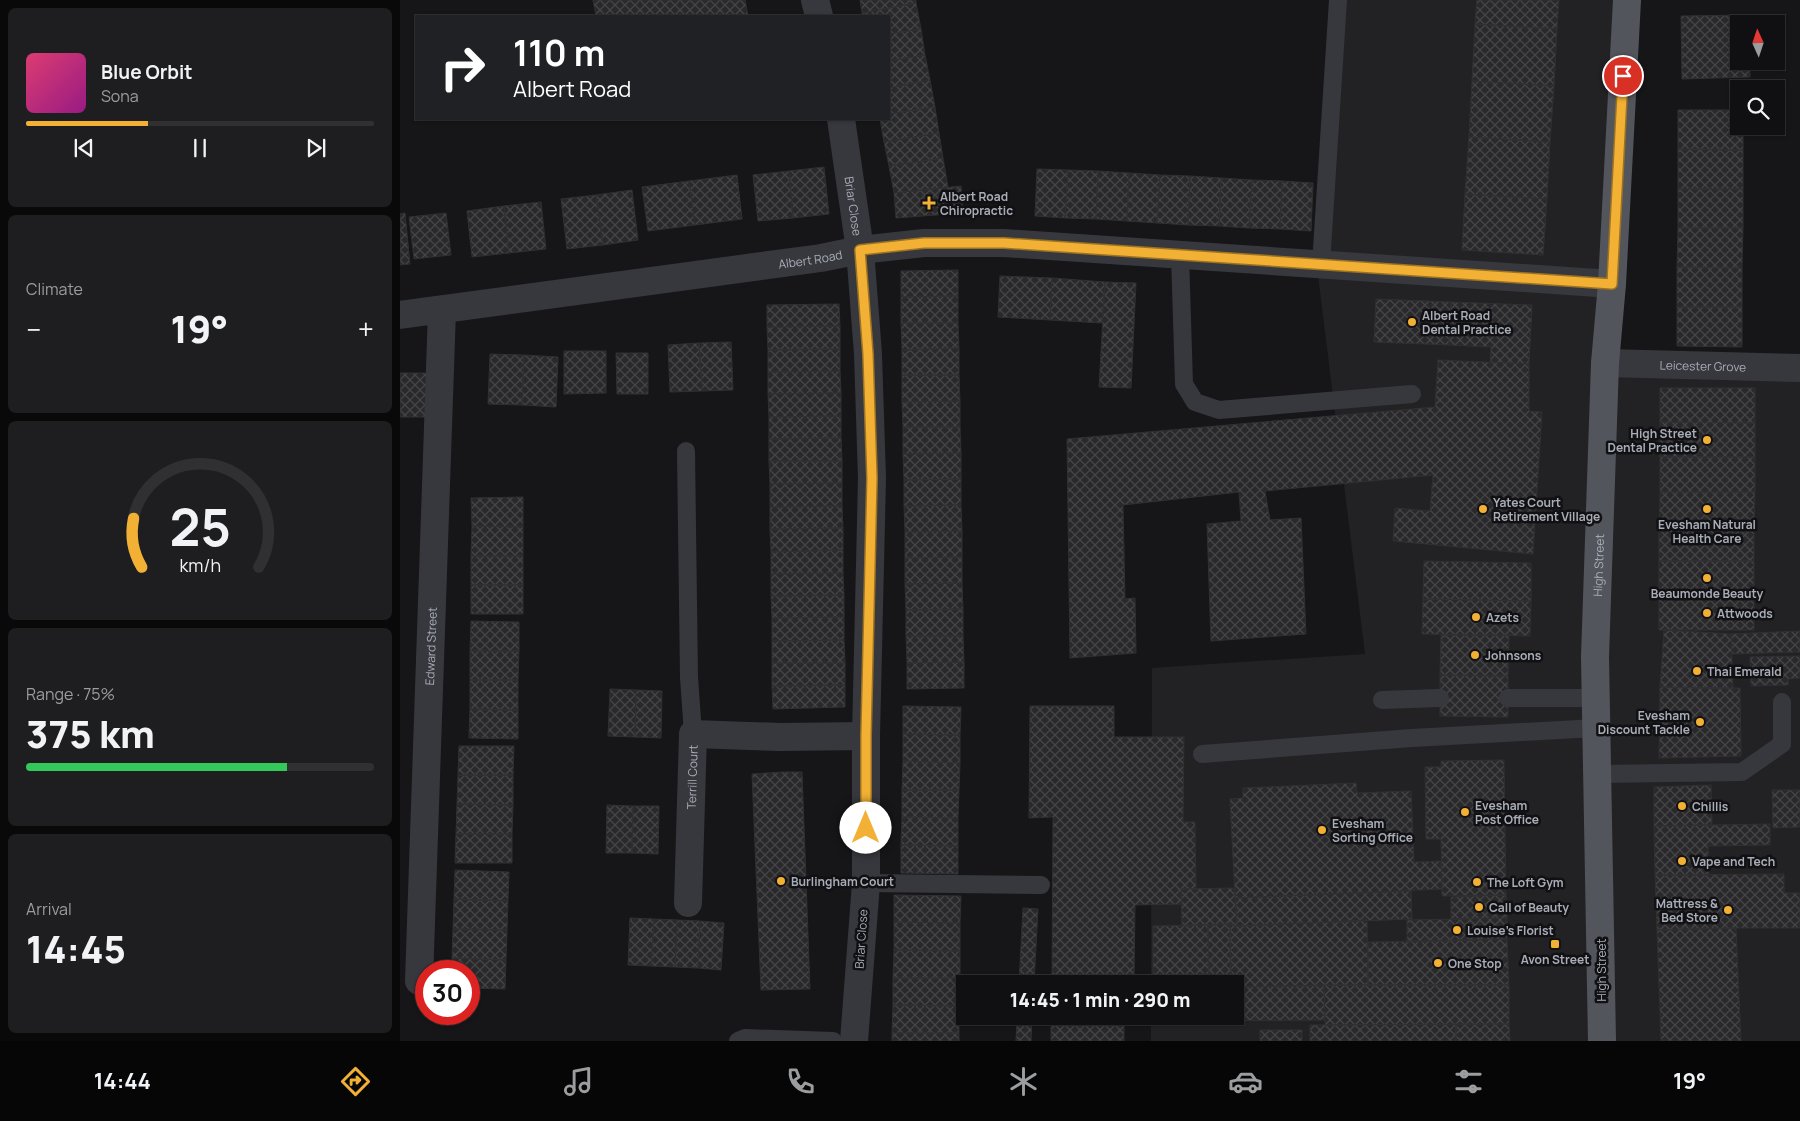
<!DOCTYPE html>
<meta charset="utf-8">
<style>
body{margin:0;font-family:Manrope,sans-serif;background:#1e1e20;color:#f1f3f6;height:100vh;display:flex;flex-direction:column;font-size:19px;white-space:nowrap}
*{box-sizing:border-box;margin:0}
p{font-size:16px;color:#9c9d9f}
.icon{flex:none;width:28px;height:28px;fill:none;stroke:currentColor;stroke-width:2;stroke-linecap:round;stroke-linejoin:round}
.map{position:relative;flex:1;overflow:hidden}
.drawer{display:flex;flex-direction:column;gap:8px;padding:8px;background:#09090a;width:400px}
.drawer>*{flex:none}
.banner{position:absolute;left:15px;top:15px;width:475px;height:105px;border-radius:0px;box-shadow:0 1px 4px #0004,0 0 0 1px #303032;background:#202124;color:#fff;overflow:hidden}
.needle{width:32px;rotate:357deg}
.fabs{position:absolute;left:1330px;top:15px;display:grid;gap:10px}
.fabs a{display:grid;place-items:center;width:55px;height:55px;border-radius:0px;background:#101012;box-shadow:0 1px 4px #0004,0 0 0 1px #303032;font-size:25px}
.speed{position:absolute;left:15px;top:960px;display:flex;gap:10px;font-size:25px;font-weight:700;text-align:center}
.speed>*{display:grid;place-content:center;width:65px;height:65px;border-radius:50%;background:#101012;box-shadow:0 1px 4px #0004,0 0 0 1px #303032;line-height:1}
.speed .limit{border:8px solid #d22;background:#fff;color:#111}
.pin{position:absolute;display:grid;place-items:center;width:42px;height:42px;color:#fff;margin:-21px;border:2px solid #fff;border-radius:50%;box-shadow:0 1px 5px #0007}
.me{position:absolute;width:55px;margin:-28px;rotate:0deg;stroke-linejoin:round;filter:drop-shadow(0 0 4px #0008)}
.turn{display:flex;align-items:center;gap:18px;height:105px;padding:0 15px;font-size:22px}
.turn .icon{width:65px;height:65px;stroke-width:2.5}
.turn b{display:block;font-size:35px;line-height:42px}
.big{font-size:38px;font-weight:800;line-height:1.1}
.drawer .tile{flex:1;display:flex;flex-direction:column;justify-content:center;gap:8px;min-width:0;padding:0 18px;border-radius:8px;background:#1e1e20}
.drawer .dial{align-items:center;gap:0}
.dial svg{height:130px;overflow:visible;fill:none;stroke:#303032;stroke-width:7;stroke-linecap:round;text-anchor:middle}
.dial text{fill:#f1f3f6;stroke:none}
.song{display:flex;align-items:center;gap:15px}
.cover{width:60px;height:60px;border-radius:8px;background:linear-gradient(135deg,hsl(340 70% 55%),hsl(310 70% 35%))}
.played{height:5px;border-radius:2px;background:linear-gradient(90deg,#f2b134 35%,#303032 35%)}
.keys{display:flex;justify-content:space-around;direction:ltr}
.heat{display:flex;justify-content:space-between;align-items:center;font-size:28px;direction:ltr}
.charge{height:8px;border-radius:4px;background:linear-gradient(90deg,#34c759 75%,#303032 0)}
.trip{position:absolute;left:556px;top:975px;width:288px;height:50px;border-radius:0px;background:#101012;box-shadow:0 1px 4px #0004,0 0 0 1px #303032;font-weight:800;line-height:50px;text-align:center}
.tab-bar{display:flex;height:80px;justify-content:space-around;align-items:center;background:#060607;color:#9c9d9f}
.tab-bar .icon{width:35px;height:35px}
.tab-bar .current{color:#f2b134}
.tab-bar b{font-size:22px;color:#f1f3f6}
main{display:flex;flex:1;min-height:0}
.map>svg:first-child{display:block}
.built{fill:#222225}
.building{fill:url(#building-cross-hatch);stroke:#303034}
.lines{fill:none;stroke-linecap:round;stroke-linejoin:round}
.service{stroke:#37383d;stroke-width:18}
.minor{stroke:#37383d;stroke-width:28}
.primary{stroke:#53555c;stroke-width:28}
.route-casing{stroke:#9d7322;stroke-width:12}
.route{stroke:#f2b134;stroke-width:9}
.poi-dot{fill:#f2b134;stroke:#111113;stroke-width:2}
.labels{text-anchor:middle;dominant-baseline:central;stroke-width:5;stroke-linejoin:round;paint-order:stroke}
.poi-label{font-size:12px;font-weight:bold;fill:#a8adb8;stroke:#111113;text-anchor:start}
.street-label{font-size:12px;fill:#a8adb8;stroke:#111113}
</style>
<main>
<section class="drawer">
<div class="tile">
<div class="song"><i class="cover"></i><div><b>Blue Orbit</b><p>Sona</p></div></div>
<div class="played"></div>
<div class="keys"><svg class="icon" aria-label="previous" viewBox="0 0 24 24"><path d="M18 5L8 12l10 7zM5 5v14"/></svg><svg class="icon" aria-label="pause" viewBox="0 0 24 24"><path d="M8 5v14M16 5v14"/></svg><svg class="icon" aria-label="next" viewBox="0 0 24 24"><path d="M6 5l10 7-10 7zM19 5v14"/></svg></div>
</div>
<div class="tile"><p>Climate</p>
<div class="heat"><a>−</a><b class="big">19°</b><a>+</a></div>
</div>
<div class="tile dial"><svg viewBox="0 0 100 80">
<path d="M14 69A42 42 0 1 1 86 69"/>
<path d="M14 69A42 42 0 0 1 9 39" stroke="#f2b134"/>
<text x="50" y="56" font-size="32" font-weight="700">25</text>
<text x="50" y="72" font-size="11">km/h</text>
</svg></div>
<div class="tile"><p>Range · 75%</p><b class="big">375 km</b><div class="charge"></div></div>
<div class="tile"><p>Arrival</p><b class="big">14:45</b></div>
</section>
<div class="map">
<svg width="1400" height="1041" viewBox="0 0 1400 1041">
<defs>
<pattern id="building-cross-hatch" width="8" height="8" patternUnits="userSpaceOnUse" patternTransform="scale(1.25)"><rect width="8" height="8" fill="#29292c"/><path d="M0 0l8 8M0 8l8-8" fill="none" stroke="#454548"/></pattern>
</defs>
<rect width="100%" height="100%" fill="#161618"/>
<path class="built" d="M 930,0 L 1234,0 L 1212,367 L 1400,377 L 1400,1041 L 751,1041 L 751,1016 L 835,1016 L 835,984 L 751,984 L 752,668 L 965,654 L 916,259 Z"/>
<path class="building" d="M 193,0 L 345,0 L 348,16 L 297,16 L 296,14 L 285,16 L 196,16 Z
M 460,0 L 516,0 L 516,3 L 462,13 Z
M 1077,0 L 1159,0 L 1157,29 L 1075,24 Z
M 516,3 L 521,29 L 489,34 L 489,16 L 462,16 L 462,13 Z
M 1350,15 L 1350,24 L 1339,24 L 1339,61 L 1350,61 L 1350,77 L 1282,79 L 1281,16 Z
M 1075,24 L 1157,29 L 1154,86 L 1072,81 Z
M 521,29 L 525,55 L 489,61 L 489,34 Z
M 525,55 L 530,80 L 489,88 L 489,61 Z
M 530,80 L 535,107 L 489,114 L 489,88 Z
M 1072,81 L 1154,86 L 1150,142 L 1069,137 Z
M 535,107 L 539,133 L 484,142 L 480,119 L 489,119 L 489,114 Z
M 1278,110 L 1339,110 L 1339,126 L 1343,126 L 1343,150 L 1278,149 Z
M 539,133 L 543,158 L 489,166 L 484,142 Z
M 1069,137 L 1150,142 L 1147,199 L 1065,194 Z
M 1278,149 L 1343,150 L 1343,189 L 1278,189 Z
M 543,158 L 548,187 L 494,193 L 489,166 Z
M 424,167 L 429,214 L 393,218 L 389,171 Z
M 637,169 L 668,170 L 665,218 L 635,216 Z
M 668,170 L 698,171 L 696,219 L 665,218 Z
M 389,171 L 393,218 L 358,221 L 353,175 Z
M 698,171 L 729,173 L 727,221 L 696,219 Z
M 729,173 L 760,175 L 757,223 L 727,221 Z
M 337,175 L 342,219 L 295,225 L 289,181 Z
M 760,175 L 790,176 L 788,225 L 757,223 Z
M 790,176 L 821,178 L 819,226 L 788,225 Z
M 821,178 L 852,180 L 849,228 L 819,226 Z
M 852,180 L 882,181 L 880,229 L 849,228 Z
M 289,181 L 295,225 L 248,231 L 242,187 Z
M 882,181 L 913,183 L 911,231 L 880,229 Z
M 561,186 L 563,213 L 496,218 L 494,193 Z
M 1278,189 L 1343,189 L 1343,228 L 1278,228 Z
M 232,190 L 238,240 L 203,245 L 196,195 Z
M 1065,194 L 1147,199 L 1143,255 L 1062,250 Z
M 196,195 L 203,245 L 167,249 L 161,199 Z
M 141,202 L 146,249 L 109,253 L 104,206 Z
M 104,206 L 109,253 L 72,257 L 67,211 Z
M 5,213 L 10,264 L 0,265 L 0,214 Z
M 46,213 L 51,255 L 14,259 L 9,217 Z
M 1278,228 L 1343,228 L 1342,268 L 1277,267 Z
M 1277,267 L 1342,268 L 1342,307 L 1277,307 Z
M 558,270 L 558,296 L 501,297 L 501,271 Z
M 600,276 L 652,278 L 650,320 L 598,317 Z
M 652,278 L 705,282 L 702,323 L 650,320 Z
M 705,282 L 736,283 L 731,388 L 699,387 Z
M 558,296 L 558,323 L 501,323 L 501,297 Z
M 976,299 L 1051,302 L 1049,345 L 974,342 Z
M 1051,302 L 1132,305 L 1129,364 L 1090,362 L 1091,347 L 1049,345 Z
M 439,304 L 440,326 L 367,327 L 367,305 Z
M 1277,307 L 1342,307 L 1342,347 L 1277,346 Z
M 501,323 L 558,323 L 559,348 L 502,350 Z
M 440,326 L 440,349 L 368,350 L 367,327 Z
M 331,342 L 333,390 L 302,391 L 299,343 Z
M 299,343 L 302,391 L 270,392 L 268,345 Z
M 559,348 L 559,375 L 502,375 L 502,350 Z
M 440,349 L 440,371 L 368,372 L 368,350 Z
M 164,351 L 206,351 L 206,393 L 164,394 Z
M 216,353 L 248,353 L 248,394 L 217,394 Z
M 90,354 L 124,355 L 122,405 L 88,404 Z
M 124,355 L 158,357 L 156,407 L 122,405 Z
M 1038,360 L 1129,364 L 1129,411 L 1142,412 L 1133,554 L 993,541 L 995,508 L 1030,511 L 1033,475 L 865,491 L 870,520 L 901,518 L 906,634 L 811,641 L 807,524 L 841,521 L 839,492 L 723,505 L 725,599 L 735,598 L 736,653 L 670,658 L 667,439 L 1035,407 Z
M 440,371 L 441,393 L 368,394 L 368,372 Z
M 0,373 L 27,373 L 26,417 L 0,417 Z
M 502,375 L 559,375 L 560,401 L 502,402 Z
M 1260,388 L 1355,388 L 1355,423 L 1260,422 Z
M 441,393 L 441,416 L 369,417 L 368,394 Z
M 560,401 L 560,427 L 503,427 L 502,402 Z
M 441,416 L 441,438 L 369,439 L 369,417 Z
M 1260,422 L 1355,423 L 1355,457 L 1260,457 Z
M 503,427 L 560,427 L 561,453 L 503,454 Z
M 441,438 L 442,461 L 369,461 L 369,439 Z
M 561,453 L 561,479 L 504,480 L 503,454 Z
M 1260,457 L 1355,457 L 1355,492 L 1260,492 Z
M 369,461 L 442,461 L 442,483 L 370,484 Z
M 561,479 L 561,505 L 504,506 L 504,480 Z
M 442,483 L 442,506 L 370,507 L 370,484 Z
M 1260,492 L 1355,492 L 1354,526 L 1259,526 Z
M 123,497 L 123,527 L 72,526 L 71,498 Z
M 561,505 L 562,531 L 505,532 L 504,506 Z
M 442,506 L 443,528 L 370,529 L 370,507 Z
M 72,526 L 123,527 L 123,556 L 71,556 Z
M 1259,526 L 1354,526 L 1354,561 L 1259,561 Z
M 443,528 L 443,550 L 371,552 L 370,529 Z
M 562,531 L 562,557 L 505,558 L 505,532 Z
M 443,550 L 443,573 L 371,574 L 371,552 Z
M 71,556 L 123,556 L 123,585 L 71,585 Z
M 562,557 L 562,583 L 505,584 L 505,558 Z
M 1024,561 L 1131,563 L 1131,601 L 1023,599 Z
M 1259,561 L 1354,561 L 1354,596 L 1259,595 Z
M 443,573 L 444,595 L 371,596 L 371,574 Z
M 562,583 L 563,609 L 506,610 L 505,584 Z
M 71,585 L 123,585 L 123,614 L 71,614 Z
M 444,595 L 444,617 L 372,618 L 371,596 Z
M 1259,595 L 1354,596 L 1354,630 L 1259,630 Z
M 1023,599 L 1131,601 L 1130,636 L 1022,634 Z
M 563,609 L 563,636 L 506,636 L 506,610 Z
M 444,617 L 444,640 L 372,641 L 372,618 Z
M 71,621 L 119,622 L 119,651 L 70,651 Z
M 1264,630 L 1331,634 L 1333,689 L 1260,687 Z
M 1400,631 L 1400,652 L 1332,654 L 1331,634 Z
M 1041,635 L 1109,635 L 1108,676 L 1040,675 Z
M 506,636 L 563,636 L 564,662 L 507,663 Z
M 444,640 L 445,663 L 372,663 L 372,641 Z
M 70,651 L 119,651 L 118,680 L 70,680 Z
M 1400,656 L 1400,678 L 1388,679 L 1388,685 L 1351,686 L 1350,657 Z
M 564,662 L 564,688 L 507,689 L 507,663 Z
M 372,663 L 445,663 L 445,685 L 372,686 Z
M 1040,675 L 1108,676 L 1108,717 L 1040,716 Z
M 70,680 L 118,680 L 118,710 L 70,709 Z
M 445,685 L 445,707 L 373,709 L 372,686 Z
M 1260,687 L 1340,688 L 1341,756 L 1259,758 Z
M 210,689 L 236,690 L 235,737 L 208,736 Z
M 236,690 L 262,691 L 261,738 L 235,737 Z
M 503,706 L 561,707 L 560,735 L 503,734 Z
M 630,706 L 714,706 L 714,737 L 784,737 L 783,822 L 795,822 L 796,889 L 781,889 L 782,904 L 735,905 L 734,984 L 652,984 L 653,817 L 629,818 Z
M 70,709 L 118,710 L 118,739 L 69,738 Z
M 503,734 L 560,735 L 560,763 L 503,761 Z
M 59,746 L 114,746 L 113,775 L 58,775 Z
M 1104,760 L 1106,895 L 1042,896 L 1041,839 L 1026,839 L 1025,767 L 1041,767 L 1041,761 Z
M 503,761 L 560,763 L 559,790 L 502,790 Z
M 382,772 L 402,772 L 410,989 L 361,990 L 352,774 Z
M 58,775 L 113,775 L 113,805 L 57,804 Z
M 956,783 L 957,793 L 1011,791 L 1014,862 L 1041,861 L 1042,889 L 835,898 L 830,799 L 843,798 L 843,788 Z
M 1311,785 L 1312,825 L 1254,826 L 1254,787 Z
M 502,790 L 559,790 L 558,818 L 502,817 Z
M 1372,790 L 1400,790 L 1400,827 L 1373,828 Z
M 57,804 L 113,805 L 112,834 L 56,834 Z
M 207,805 L 233,806 L 232,853 L 206,853 Z
M 233,806 L 259,806 L 258,854 L 232,853 Z
M 502,817 L 558,818 L 558,846 L 501,845 Z
M 1370,824 L 1370,845 L 1308,846 L 1309,875 L 1255,875 L 1254,826 Z
M 56,834 L 112,834 L 112,863 L 55,863 Z
M 501,845 L 558,846 L 558,874 L 501,873 Z
M 55,870 L 109,872 L 108,901 L 54,899 Z
M 1384,874 L 1384,893 L 1400,893 L 1400,928 L 1336,928 L 1257,930 L 1255,875 Z
M 835,888 L 837,926 L 830,924 L 782,926 L 781,889 Z
M 1011,891 L 1012,919 L 837,926 L 835,898 Z
M 494,895 L 561,896 L 560,923 L 494,922 Z
M 1106,895 L 1107,918 L 1051,919 L 1051,897 Z
M 54,899 L 108,901 L 107,930 L 53,929 Z
M 623,908 L 638,909 L 634,984 L 619,984 Z
M 230,918 L 254,919 L 251,966 L 228,965 Z
M 1107,918 L 1107,939 L 1007,942 L 1007,920 Z
M 254,919 L 277,920 L 275,967 L 251,966 Z
M 277,920 L 300,921 L 298,968 L 275,967 Z
M 967,920 L 968,985 L 835,987 L 835,984 L 831,984 L 830,924 L 837,926 Z
M 300,921 L 324,923 L 321,970 L 298,968 Z
M 494,922 L 560,923 L 560,951 L 494,950 Z
M 830,924 L 831,984 L 784,984 L 784,975 L 809,974 L 808,925 Z
M 808,925 L 809,974 L 784,975 L 784,984 L 753,984 L 753,926 Z
M 1336,928 L 1341,1041 L 1261,1041 L 1257,930 Z
M 53,929 L 107,930 L 106,960 L 52,958 Z
M 1107,939 L 1109,985 L 968,985 L 968,942 Z
M 494,950 L 560,951 L 560,978 L 493,978 Z
M 52,958 L 106,960 L 105,989 L 69,988 L 69,971 L 52,971 Z
M 493,978 L 560,978 L 559,1006 L 493,1005 Z
M 924,985 L 1109,985 L 1109,1024 L 925,1025 Z
M 924,985 L 925,1020 L 783,1021 L 783,1016 L 835,1016 L 835,987 Z
M 493,1005 L 559,1006 L 559,1033 L 492,1033 Z
M 617,1016 L 632,1016 L 631,1041 L 616,1041 Z
M 651,1016 L 724,1016 L 724,1041 L 651,1041 Z
M 752,1016 L 783,1016 L 783,1021 L 752,1021 Z
M 1056,1024 L 1109,1024 L 1110,1041 L 1056,1041 Z
M 1056,1024 L 1056,1041 L 910,1041 L 910,1025 Z
M 860,1030 L 902,1030 L 902,1041 L 860,1041 Z
M 492,1033 L 559,1033 L 559,1041 L 492,1041 Z"/>
<g class="lines">
<path class="service" d="M 780,255 L 784,384 L 795,402 L 819,410 L 1012,394
M 921,264 L 938,0
M 286,451 L 289,677 L 293,734
M 1108,698 L 1196,698
M 982,700 L 1040,698
M 802,754 L 1012,738 L 1196,728
M 1198,774 L 1342,772 L 1382,744 L 1382,702
M 466,883 L 641,885
M 338,1041 L 345,1038 L 433,1041"/>
<g class="minor">
<path d="M 415,0 L 419,16"/>
<path id="s1" d="M 441,119 L 460,250 L 468,354 L 472,478 L 466,736 L 466,883 L 454,1041"/>
<path id="s2" d="M 0,315 L 421,258 L 460,250 L 524,243 L 604,243 L 1212,284"/>
<path id="s3" d="M 1205,363 L 1400,368"/>
<path id="s4" d="M 288,903 L 293,734 L 380,737 L 466,736"/>
<path id="s5" d="M 19,981 L 42,310"/>
</g>
<path class="primary" id="s6" d="M 1202,1041 L 1195,657 L 1205,363 L 1212,284 L 1227,0"/>
</g>
<g class="lines">
<defs>
<path id="route" d="M 466,828 L 466,736 L 472,478 L 468,354 L 460,250 L 524,243 L 604,243 L 1212,284 L 1223,76"/>
</defs>
<use href="#route" class="route-casing"/>
<use href="#route" class="route"/>
</g>
<g class="poi-dot">
<path d="M526.5 195.5h5v5h5v5h-5v5h-5v-5h-5v-5h5z"/>
<circle cx="1012" cy="322" r="5"/>
<circle cx="1307" cy="440" r="5"/>
<circle cx="1083" cy="509" r="5"/>
<circle cx="1307" cy="509" r="5"/>
<circle cx="1307" cy="578" r="5"/>
<circle cx="1307" cy="613" r="5"/>
<circle cx="1076" cy="617" r="5"/>
<circle cx="1075" cy="655" r="5"/>
<circle cx="1297" cy="671" r="5"/>
<circle cx="1300" cy="722" r="5"/>
<circle cx="1282" cy="806" r="5"/>
<circle cx="1065" cy="812" r="5"/>
<circle cx="922" cy="830" r="5"/>
<circle cx="1282" cy="861" r="5"/>
<circle cx="381" cy="881" r="5"/>
<circle cx="1077" cy="882" r="5"/>
<circle cx="1079" cy="907" r="5"/>
<circle cx="1328" cy="910" r="5"/>
<circle cx="1057" cy="930" r="5"/>
<rect x="1150" y="939" width="10" height="10" rx="2.5"/>
<circle cx="1038" cy="963" r="5"/>
</g>
<g class="labels">
<g class="poi-label">
<text x="540" y="196">Albert Road<tspan x="540" dy="14">Chiropractic</tspan></text>
<text x="1022" y="315">Albert Road<tspan x="1022" dy="14">Dental Practice</tspan></text>
<text x="1297" y="433" text-anchor="end">High Street<tspan x="1297" dy="14">Dental Practice</tspan></text>
<text x="1093" y="502">Yates Court<tspan x="1093" dy="14">Retirement Village</tspan></text>
<text x="1307" y="524" text-anchor="middle">Evesham Natural<tspan x="1307" dy="14">Health Care</tspan></text>
<text x="1307" y="593" text-anchor="middle">Beaumonde Beauty</text>
<text x="1317" y="613">Attwoods</text>
<text x="1086" y="617">Azets</text>
<text x="1085" y="655">Johnsons</text>
<text x="1307" y="671">Thai Emerald</text>
<text x="1290" y="715" text-anchor="end">Evesham<tspan x="1290" dy="14">Discount Tackle</tspan></text>
<text x="1075" y="805">Evesham<tspan x="1075" dy="14">Post Office</tspan></text>
<text x="1292" y="806">Chillis</text>
<text x="932" y="823">Evesham<tspan x="932" dy="14">Sorting Office</tspan></text>
<text x="1292" y="861">Vape and Tech</text>
<text x="391" y="881">Burlingham Court</text>
<text x="1087" y="882">The Loft Gym</text>
<text x="1318" y="903" text-anchor="end">Mattress &amp;<tspan x="1318" dy="14">Bed Store</tspan></text>
<text x="1089" y="907">Call of Beauty</text>
<text x="1067" y="930">Louise’s Florist</text>
<text x="1155" y="959" text-anchor="middle">Avon Street</text>
<text x="1048" y="963">One Stop</text>
</g>
<g class="street-label">
<text stroke="none"><textPath href="#s1" startOffset="88">Briar Close</textPath></text>
<text stroke="none"><textPath href="#s2" startOffset="414">Albert Road</textPath></text>
<text stroke="none"><textPath href="#s3" startOffset="98">Leicester Grove</textPath></text>
<text stroke="none"><textPath href="#s6" startOffset="476">High Street</textPath></text>
<text stroke="none"><textPath href="#s5" startOffset="335">Edward Street</textPath></text>
<text stroke="none"><textPath href="#s4" startOffset="126">Terrill Court</textPath></text>
<text transform="translate(461 939) rotate(-86)">Briar Close</text>
<text transform="translate(1201 970) rotate(-90)">High Street</text>
</g>
</g>
</svg>
<div class="fabs">
<a><svg class="needle" viewBox="-14 -14 28 28"><path d="M0-13l5 13h-10z" fill="#e53935"/><path d="M0 13l5-13h-10z" fill="#9c9d9f"/></svg></a>
<a><svg class="icon" aria-label="search" viewBox="0 0 24 24"><circle cx="10" cy="10" r="6"/><path d="M15 15l6 6"/></svg></a>
</div>
<div class="speed"><div class="limit">30</div></div>
<div class="pin" style="left:1223px;top:76px;background:#d93025"><svg class="icon" aria-label="arrive" viewBox="0 0 24 24"><path d="M6 21V4h12l-3 4 3 4H6"/></svg></div>
<svg class="me" style="left:466px;top:828px" viewBox="-20 -20 40 40"><circle r="19" fill="#fff"/><path d="M0-13L10 11 0 6-10 11z" fill="#f2b134"/></svg>
<div class="trip">14:45 · 1 min · 290 m</div>
<div class="banner">
<div class="turn"><svg class="icon" aria-label="right" viewBox="0 0 24 24"><path d="M7 20v-9h11M14 6l5 5-5 5"/></svg><div><b>110 m</b>Albert Road</div></div>
</div>
</div>
</main>
<nav class="tab-bar">
<b>14:44</b>
<svg class="icon current" aria-label="directions" viewBox="0 0 24 24"><path d="M12 3l9 9-9 9-9-9zM9 14v-3h6M13 9l2 2-2 2"/></svg>
<svg class="icon" aria-label="music" viewBox="0 0 24 24"><path d="M9 18V5l10-2v13"/><circle cx="6" cy="18" r="3"/><circle cx="16" cy="16" r="3"/></svg>
<svg class="icon" aria-label="phone" viewBox="0 0 24 24"><path d="M5 4h4l2 5-3 2q2 4 5 5l2-3 5 2v4C11 20 4 13 5 4z"/></svg>
<svg class="icon" aria-label="climate" viewBox="0 0 24 24"><path d="M12 3v18M4 7l16 10M4 17L20 7"/></svg>
<svg class="icon" aria-label="car" viewBox="0 0 24 24"><path d="M5 17H2v-5l4-1 3-4h7l3 4 3 1v5h-3M9 17h6M6 11h13"/><circle cx="7" cy="17" r="2"/><circle cx="17" cy="17" r="2"/></svg>
<svg class="icon" aria-label="filters" viewBox="0 0 24 24"><path d="M4 7h16M4 17h16"/><circle cx="9" cy="7" r="2"/><circle cx="15" cy="17" r="2"/></svg>
<b>19°</b>
</nav>
